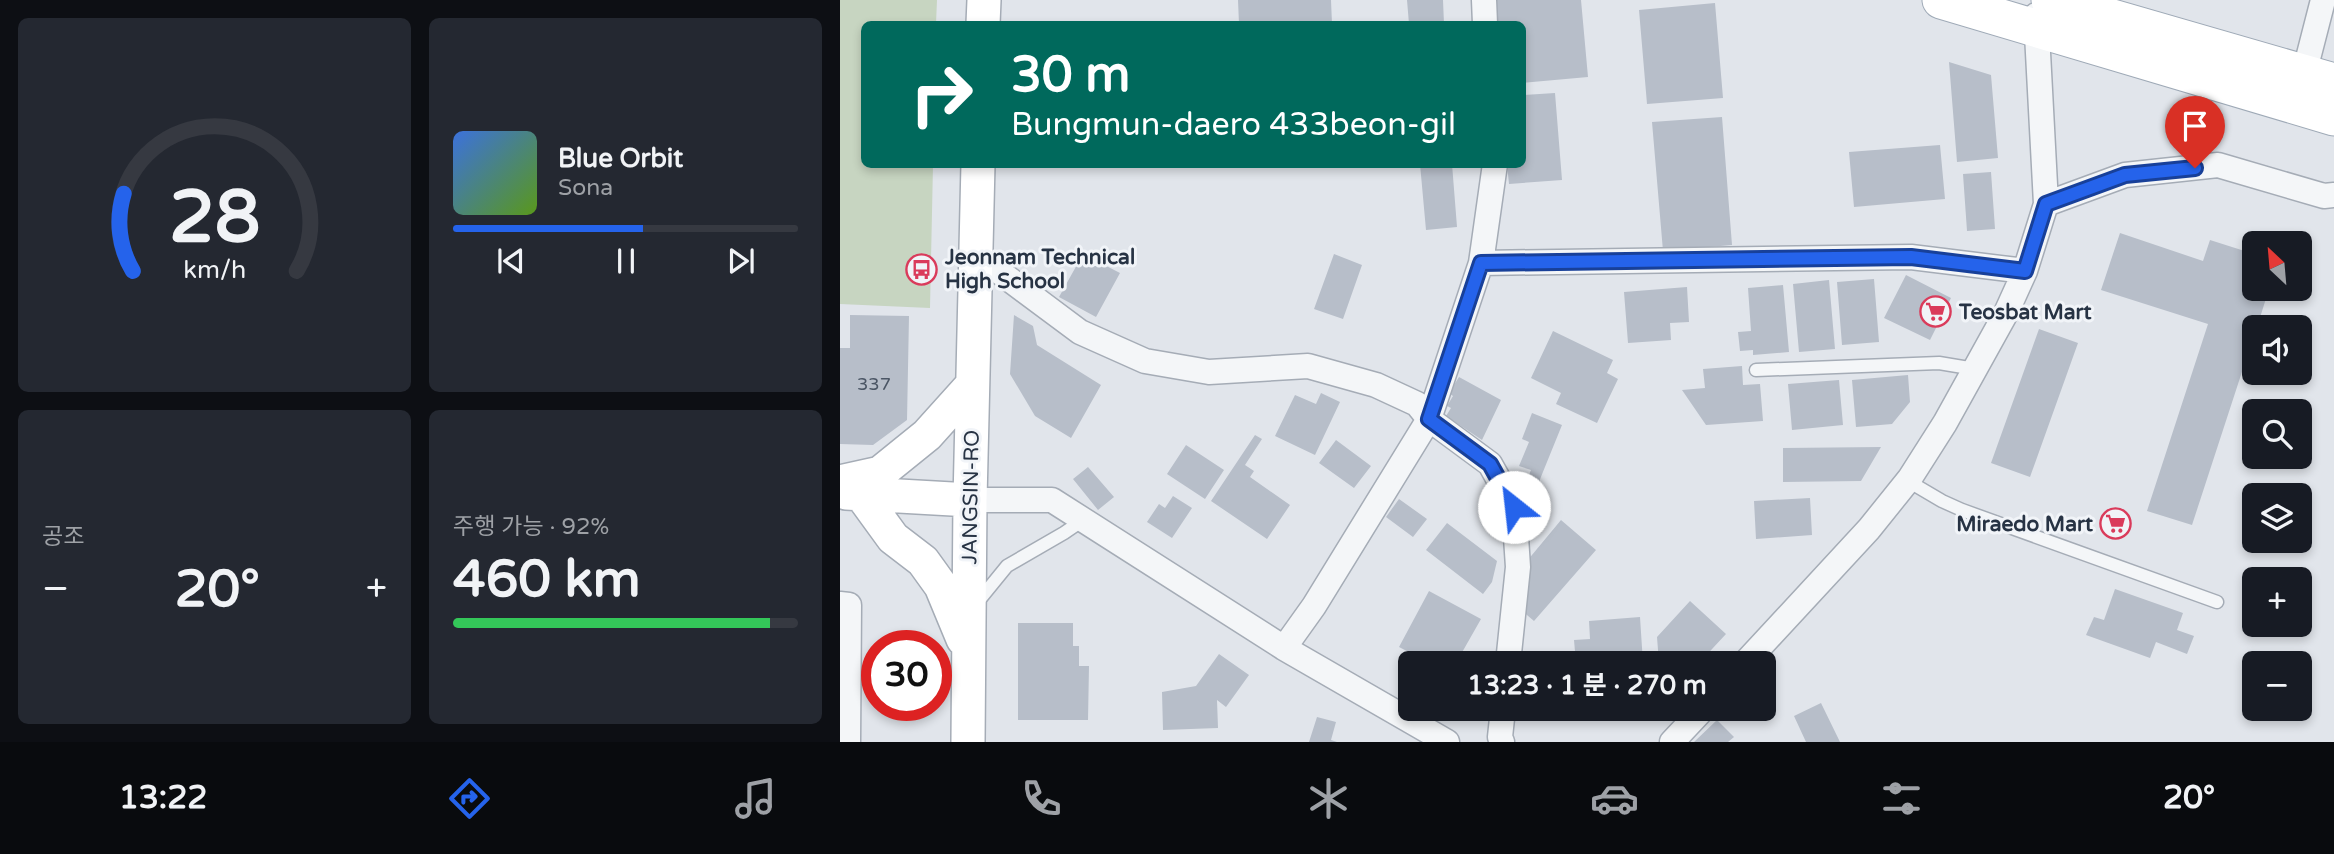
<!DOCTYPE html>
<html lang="ko">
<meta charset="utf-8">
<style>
body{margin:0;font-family:"Varela Round","Noto Sans KR",sans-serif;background:#242831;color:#f1f3f6;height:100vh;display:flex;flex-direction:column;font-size:26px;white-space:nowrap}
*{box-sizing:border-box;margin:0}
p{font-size:23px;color:#9ea1a6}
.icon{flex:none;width:38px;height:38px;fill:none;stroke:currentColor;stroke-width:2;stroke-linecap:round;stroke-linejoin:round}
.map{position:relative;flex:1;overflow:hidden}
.sheet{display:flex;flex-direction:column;gap:18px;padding:18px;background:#0d0f14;width:840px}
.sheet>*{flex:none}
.hud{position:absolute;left:21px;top:21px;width:665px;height:147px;border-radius:10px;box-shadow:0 4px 10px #0003;background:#00695c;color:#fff;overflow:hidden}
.needle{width:46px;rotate:334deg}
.tools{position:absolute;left:1402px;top:231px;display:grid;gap:14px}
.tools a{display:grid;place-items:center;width:70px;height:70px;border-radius:10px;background:#171b24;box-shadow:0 4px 10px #0003;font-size:35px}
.speed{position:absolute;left:21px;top:630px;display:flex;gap:14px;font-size:35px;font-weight:700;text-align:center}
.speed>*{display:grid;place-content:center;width:91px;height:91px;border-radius:50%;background:#171b24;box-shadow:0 4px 10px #0003;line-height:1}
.speed .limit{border:10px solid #d22;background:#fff;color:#111}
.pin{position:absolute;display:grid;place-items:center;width:60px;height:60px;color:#fff;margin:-72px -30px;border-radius:50% 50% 50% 0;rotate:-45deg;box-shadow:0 0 7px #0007}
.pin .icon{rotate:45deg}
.me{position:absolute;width:77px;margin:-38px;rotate:331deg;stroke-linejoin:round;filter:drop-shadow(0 0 5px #0008)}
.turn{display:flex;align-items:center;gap:24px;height:147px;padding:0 35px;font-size:32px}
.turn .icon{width:91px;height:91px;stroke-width:2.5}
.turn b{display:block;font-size:49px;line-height:60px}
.big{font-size:52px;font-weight:700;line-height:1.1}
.sheet .tile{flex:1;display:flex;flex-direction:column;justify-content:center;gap:10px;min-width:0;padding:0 24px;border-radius:10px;background:#242831}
.sheet .dial{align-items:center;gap:0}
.dial svg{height:182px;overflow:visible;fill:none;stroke:#363941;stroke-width:7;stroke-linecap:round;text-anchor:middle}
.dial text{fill:#f1f3f6;stroke:none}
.song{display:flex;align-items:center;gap:21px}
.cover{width:84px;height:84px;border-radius:10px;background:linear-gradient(135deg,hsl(220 70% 55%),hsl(90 70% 35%))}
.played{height:7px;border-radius:4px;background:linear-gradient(90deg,#2563eb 55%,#363941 55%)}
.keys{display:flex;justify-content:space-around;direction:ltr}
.heat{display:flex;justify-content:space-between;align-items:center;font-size:38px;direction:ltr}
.charge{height:10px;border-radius:5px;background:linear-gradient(90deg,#34c759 92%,#363941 0)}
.sheet .tiles{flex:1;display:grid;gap:18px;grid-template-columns:repeat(2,1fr)}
.trip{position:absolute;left:558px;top:651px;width:378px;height:70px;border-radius:10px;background:#171b24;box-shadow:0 4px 10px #0003;font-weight:700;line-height:70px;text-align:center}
.dock{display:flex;height:112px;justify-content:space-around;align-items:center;background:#090b0e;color:#9ea1a6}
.dock .icon{width:49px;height:49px}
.dock .current{color:#2563eb}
.dock b{font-size:32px;color:#f1f3f6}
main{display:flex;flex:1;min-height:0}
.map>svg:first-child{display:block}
.green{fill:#c7d5c1}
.building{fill:#b7bec9}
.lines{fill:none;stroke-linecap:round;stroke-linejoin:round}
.service-casing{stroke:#a5acb6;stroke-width:15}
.minor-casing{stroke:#a5acb6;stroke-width:27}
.secondary-casing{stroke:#a5acb6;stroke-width:36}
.primary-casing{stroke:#9faab7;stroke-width:39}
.service{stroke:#f4f6f8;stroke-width:12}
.minor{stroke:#f4f6f8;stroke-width:24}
.secondary{stroke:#fff;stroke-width:33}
.primary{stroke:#fff;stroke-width:37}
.route-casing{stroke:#184099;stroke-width:18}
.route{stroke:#2563eb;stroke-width:12}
.labels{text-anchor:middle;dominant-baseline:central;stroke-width:6;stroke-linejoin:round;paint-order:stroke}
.number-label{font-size:18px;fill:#4b5665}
.poi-label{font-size:21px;font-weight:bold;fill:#273344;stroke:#f1f4f8;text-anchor:start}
.street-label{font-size:21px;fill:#273344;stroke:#f1f4f8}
</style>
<main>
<section class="sheet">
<div class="tiles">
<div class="tile dial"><svg viewBox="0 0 100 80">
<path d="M14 69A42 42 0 1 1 86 69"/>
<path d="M14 69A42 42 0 0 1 10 35" stroke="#2563eb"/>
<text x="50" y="56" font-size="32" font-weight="700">28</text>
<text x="50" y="72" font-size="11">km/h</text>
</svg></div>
<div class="tile">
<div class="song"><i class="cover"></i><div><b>Blue Orbit</b><p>Sona</p></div></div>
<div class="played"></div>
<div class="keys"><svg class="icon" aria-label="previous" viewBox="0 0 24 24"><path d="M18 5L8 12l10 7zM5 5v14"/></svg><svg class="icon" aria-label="pause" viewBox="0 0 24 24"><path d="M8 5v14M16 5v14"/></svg><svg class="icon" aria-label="next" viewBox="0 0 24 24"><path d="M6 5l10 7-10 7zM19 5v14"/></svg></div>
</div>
<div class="tile"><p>공조</p>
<div class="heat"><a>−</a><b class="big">20°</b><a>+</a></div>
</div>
<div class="tile"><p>주행 가능 · 92%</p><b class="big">460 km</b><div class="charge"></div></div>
</div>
</section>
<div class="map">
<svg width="1494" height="742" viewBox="0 0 1494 742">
<rect width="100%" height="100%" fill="#e1e5eb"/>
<path class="green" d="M 0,0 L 97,0 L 96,24 L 24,24 L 24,164 L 93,165 L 90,308 L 0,304 Z"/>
<path class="building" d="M 398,0 L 491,0 L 492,24 L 399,24 Z
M 567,0 L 603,0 L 604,24 L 569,24 Z
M 656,0 L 741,0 L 748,77 L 682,83 L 682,24 L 658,24 Z
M 875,3 L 883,98 L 807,104 L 799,10 Z
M 1109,62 L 1151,75 L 1158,158 L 1117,162 Z
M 715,93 L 722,180 L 669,184 L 667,164 L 682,164 L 682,95 Z
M 882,117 L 892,245 L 823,251 L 812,122 Z
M 1100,145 L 1105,199 L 1014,207 L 1009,152 Z
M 580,164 L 612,164 L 617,227 L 586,230 Z
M 1151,172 L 1155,229 L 1127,231 L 1123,174 Z
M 1280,233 L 1363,261 L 1370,240 L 1414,254 L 1414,289 L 1429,289 L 1417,327 L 1414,327 L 1414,335 L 1352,525 L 1307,511 L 1368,324 L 1261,290 Z
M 243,254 L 280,273 L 256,317 L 219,297 Z
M 494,254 L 522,265 L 503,319 L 474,309 Z
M 1066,275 L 1111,298 L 1090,340 L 1044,318 Z
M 1034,279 L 1039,342 L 1002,345 L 997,282 Z
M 989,280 L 995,349 L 959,352 L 953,284 Z
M 943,285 L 949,352 L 913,355 L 913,350 L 900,351 L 898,332 L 911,331 L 908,288 Z
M 847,287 L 849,322 L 830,323 L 831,340 L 788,343 L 784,292 Z
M 10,315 L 69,316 L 67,420 L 33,445 L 0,444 L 0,348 L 10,348 Z
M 174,315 L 193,326 L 197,345 L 261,385 L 231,438 L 195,416 L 170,374 Z
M 1199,329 L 1238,343 L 1190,477 L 1151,463 Z
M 713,331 L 773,360 L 767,373 L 778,379 L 757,423 L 716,404 L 721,393 L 691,378 Z
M 902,366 L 903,385 L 920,384 L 923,421 L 866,425 L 842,390 L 865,388 L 863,369 Z
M 1068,375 L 1070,402 L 1052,424 L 1016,427 L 1012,380 Z
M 619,377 L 661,400 L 642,440 L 606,416 L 611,408 L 607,406 L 613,396 L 609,393 Z
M 999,380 L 1003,425 L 952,430 L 948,384 Z
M 481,393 L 500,402 L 475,455 L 435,436 L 455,395 L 476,404 Z
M 692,413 L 722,425 L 694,494 L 683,489 L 691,470 L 679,466 L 689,442 L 682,439 Z
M 415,435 L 422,439 L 405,465 L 414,471 L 410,477 L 450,505 L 427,539 L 371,501 Z
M 496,440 L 531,466 L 514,488 L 479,463 Z
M 346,445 L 384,470 L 365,499 L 327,474 Z
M 1041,447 L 1021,481 L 943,482 L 943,448 Z
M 248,467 L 274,497 L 258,510 L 233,479 Z
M 333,496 L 352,508 L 332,538 L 307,522 L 319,504 L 325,508 Z
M 970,498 L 972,535 L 916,539 L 914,501 Z
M 559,499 L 587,519 L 573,537 L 546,517 Z
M 721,520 L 756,550 L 694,621 L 680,609 L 687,561 Z
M 607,523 L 657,561 L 652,582 L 643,594 L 586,550 Z
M 1275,589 L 1343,613 L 1337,630 L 1354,636 L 1347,654 L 1316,642 L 1310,658 L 1246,635 L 1254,617 L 1264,620 Z
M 589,591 L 641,619 L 616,663 L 590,663 L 559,647 Z
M 850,601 L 886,634 L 859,663 L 819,663 L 817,637 Z
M 800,617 L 803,663 L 736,663 L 734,640 L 750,639 L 749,621 Z
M 178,623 L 233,623 L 233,646 L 239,646 L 239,666 L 249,666 L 248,720 L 178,720 Z
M 379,654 L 409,675 L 386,707 L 377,700 L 378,728 L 323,730 L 322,692 L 356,686 Z
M 981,703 L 1000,742 L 966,742 L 954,716 Z
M 477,717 L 496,722 L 491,740 L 497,742 L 469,742 Z
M 877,720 L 894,737 L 888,742 L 854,742 Z"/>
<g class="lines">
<defs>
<path id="service" d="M 916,370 L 1099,363 L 1135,369
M 1068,481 L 1102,501 L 1122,510 L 1377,602
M 136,604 L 167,566 L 224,533 L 243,520"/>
<path id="minor" d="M 644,0 L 645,24
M 1464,74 L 1483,0
M 1206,204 L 1285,175 L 1378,165 L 1484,196 L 1494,195
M 134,253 L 240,332 L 305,361 L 369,372 L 468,366 L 536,385 L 577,404 L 589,419 L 650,464 L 674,507 L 678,567 L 668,663
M 641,263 L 1071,257 L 1185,271
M 130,500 L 212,500 L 444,648
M 0,604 L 9,605 L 8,742
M 905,663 L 1029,529 L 1070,478 L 1105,423 L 1166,313 L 1185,271 L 1206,204 L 1196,15
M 607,742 L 444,648 L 474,606 L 589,419 L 641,263 L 655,164
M 662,742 L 660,737 L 663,709
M 832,742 L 863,709"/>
<path id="secondary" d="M 143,24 L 144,0
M 0,482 L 40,473 L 87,435 L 132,385
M 6,493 L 130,500
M 21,494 L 53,538 L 83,561 L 101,586 L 123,639
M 128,742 L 130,500 L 138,164"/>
<path id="primary" d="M 1101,0 L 1494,117
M 1210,0 L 1494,82"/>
</defs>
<use href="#service" class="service-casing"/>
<use href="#minor" class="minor-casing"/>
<use href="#secondary" class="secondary-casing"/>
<use href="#primary" class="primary-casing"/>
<use href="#service" class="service"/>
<use href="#minor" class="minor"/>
<use href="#secondary" class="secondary"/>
<use href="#primary" class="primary"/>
</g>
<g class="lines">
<defs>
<path id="route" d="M 674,507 L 650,464 L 589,419 L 641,263 L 1071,257 L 1185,271 L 1206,204 L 1285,175 L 1355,168"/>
</defs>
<use href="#route" class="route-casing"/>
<use href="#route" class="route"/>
</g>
<defs>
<symbol id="bus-ring" viewBox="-11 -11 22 22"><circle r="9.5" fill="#f1f4f8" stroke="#da3b5b" stroke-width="1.5"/><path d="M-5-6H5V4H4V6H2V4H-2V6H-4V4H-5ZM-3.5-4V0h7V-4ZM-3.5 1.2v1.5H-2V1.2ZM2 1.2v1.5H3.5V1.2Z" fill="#da3b5b"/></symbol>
<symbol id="supermarket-ring" viewBox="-11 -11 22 22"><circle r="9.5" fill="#f1f4f8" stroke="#da3b5b" stroke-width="1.5"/><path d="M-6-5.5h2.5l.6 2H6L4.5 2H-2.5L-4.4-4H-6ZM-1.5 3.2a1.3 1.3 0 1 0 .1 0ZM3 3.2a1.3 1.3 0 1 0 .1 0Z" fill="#da3b5b"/></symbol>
</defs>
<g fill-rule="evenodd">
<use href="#bus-ring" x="64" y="252" width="35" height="35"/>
<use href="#supermarket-ring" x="1078" y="294" width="35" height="35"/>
<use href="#supermarket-ring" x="1258" y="506" width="35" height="35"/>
</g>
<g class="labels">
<g class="number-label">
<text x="34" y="384">337</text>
</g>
<g class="poi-label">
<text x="105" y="257">Jeonnam Technical<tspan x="105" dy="24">High School</tspan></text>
<text x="1119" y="312">Teosbat Mart</text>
<text x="1253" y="524" text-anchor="end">Miraedo Mart</text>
</g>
<g class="street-label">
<text transform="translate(131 497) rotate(-89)">JANGSIN-RO</text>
</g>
</g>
</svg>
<div class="tools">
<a><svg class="needle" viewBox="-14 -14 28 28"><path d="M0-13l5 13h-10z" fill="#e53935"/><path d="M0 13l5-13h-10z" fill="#9ea1a6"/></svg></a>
<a><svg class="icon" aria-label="sound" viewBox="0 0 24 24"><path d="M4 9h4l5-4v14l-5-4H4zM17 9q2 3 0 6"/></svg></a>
<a><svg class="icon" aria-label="search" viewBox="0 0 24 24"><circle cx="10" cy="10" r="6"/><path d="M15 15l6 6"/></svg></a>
<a><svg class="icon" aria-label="layers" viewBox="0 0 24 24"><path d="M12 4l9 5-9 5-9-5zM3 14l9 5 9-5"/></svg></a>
<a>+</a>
<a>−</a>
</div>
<div class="speed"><div class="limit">30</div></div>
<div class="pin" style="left:1355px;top:168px;background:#d93025"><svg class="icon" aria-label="arrive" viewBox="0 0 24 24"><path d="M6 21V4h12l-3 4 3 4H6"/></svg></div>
<svg class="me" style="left:674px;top:507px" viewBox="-20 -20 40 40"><circle r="19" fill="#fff"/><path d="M0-13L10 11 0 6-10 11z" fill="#2563eb"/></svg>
<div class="trip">13:23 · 1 분 · 270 m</div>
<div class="hud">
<div class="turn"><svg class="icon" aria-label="right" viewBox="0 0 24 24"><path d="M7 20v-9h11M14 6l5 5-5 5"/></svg><div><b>30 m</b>Bungmun-daero 433beon-gil</div></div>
</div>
</div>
</main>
<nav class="dock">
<b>13:22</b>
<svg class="icon current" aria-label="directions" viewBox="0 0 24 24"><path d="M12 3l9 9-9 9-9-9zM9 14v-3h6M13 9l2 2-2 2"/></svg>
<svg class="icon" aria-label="music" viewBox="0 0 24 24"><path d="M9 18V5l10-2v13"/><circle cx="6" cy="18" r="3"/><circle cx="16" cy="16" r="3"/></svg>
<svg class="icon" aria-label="phone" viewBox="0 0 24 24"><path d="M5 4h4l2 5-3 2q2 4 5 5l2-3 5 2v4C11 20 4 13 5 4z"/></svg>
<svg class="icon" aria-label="climate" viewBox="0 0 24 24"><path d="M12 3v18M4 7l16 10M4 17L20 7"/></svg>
<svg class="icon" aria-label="car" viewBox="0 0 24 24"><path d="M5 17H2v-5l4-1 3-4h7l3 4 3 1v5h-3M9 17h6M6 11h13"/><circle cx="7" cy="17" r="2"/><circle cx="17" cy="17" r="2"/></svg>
<svg class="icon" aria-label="filters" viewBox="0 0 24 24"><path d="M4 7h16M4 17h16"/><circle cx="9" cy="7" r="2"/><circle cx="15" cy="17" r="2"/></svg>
<b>20°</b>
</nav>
